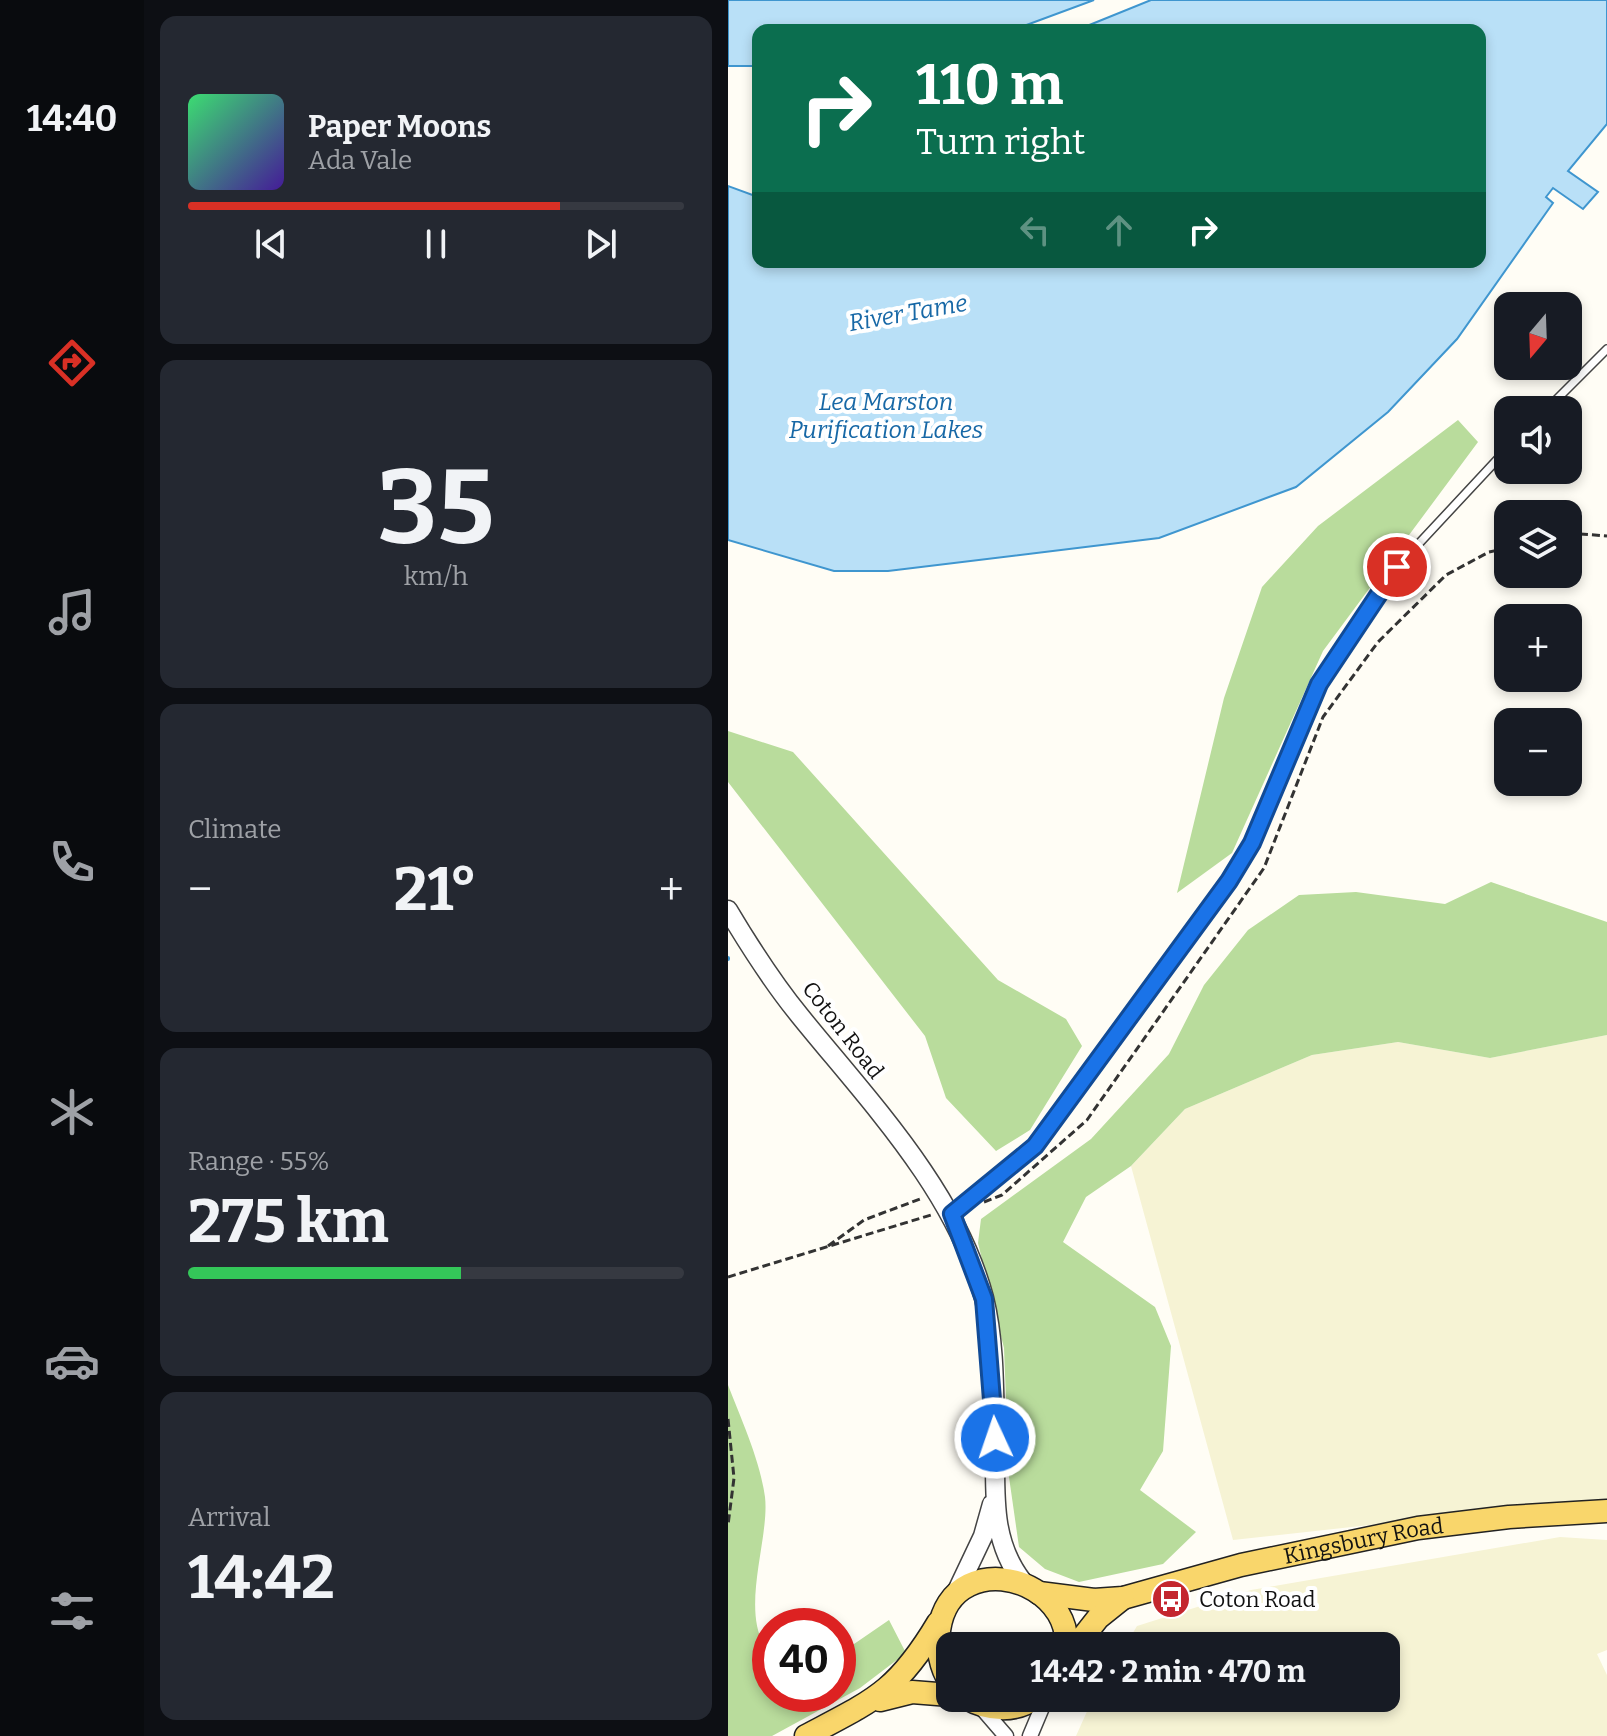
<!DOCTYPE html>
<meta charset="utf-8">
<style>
body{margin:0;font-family:Bitter,serif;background:#242831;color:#f1f3f6;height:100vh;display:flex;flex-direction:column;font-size:30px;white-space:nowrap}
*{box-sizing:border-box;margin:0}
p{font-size:26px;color:#9ea1a6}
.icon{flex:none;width:44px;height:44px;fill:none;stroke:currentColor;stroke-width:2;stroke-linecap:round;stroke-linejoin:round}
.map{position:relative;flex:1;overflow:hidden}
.drawer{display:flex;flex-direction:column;gap:16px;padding:16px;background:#0d0f14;width:584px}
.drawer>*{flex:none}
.hud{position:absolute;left:24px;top:24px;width:734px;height:244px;border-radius:16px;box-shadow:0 4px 12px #0003;background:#0b6e4f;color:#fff;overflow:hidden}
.needle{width:52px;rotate:199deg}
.fabs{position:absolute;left:766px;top:292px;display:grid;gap:16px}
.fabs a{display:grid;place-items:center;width:88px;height:88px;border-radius:16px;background:#171b24;box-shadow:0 4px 12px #0003;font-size:40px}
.speed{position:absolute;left:24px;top:1608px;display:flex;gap:16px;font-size:40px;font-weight:700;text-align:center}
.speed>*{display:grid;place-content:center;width:104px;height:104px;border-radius:50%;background:#171b24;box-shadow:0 4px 12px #0003;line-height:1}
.speed .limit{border:12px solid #d22;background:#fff;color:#111}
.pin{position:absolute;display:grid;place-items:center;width:68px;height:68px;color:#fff;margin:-34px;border:4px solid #fff;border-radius:50%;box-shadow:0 2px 8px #0007}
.me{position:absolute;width:88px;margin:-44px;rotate:357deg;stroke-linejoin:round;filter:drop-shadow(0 0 6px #0008)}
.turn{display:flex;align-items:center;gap:28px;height:168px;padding:0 32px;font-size:36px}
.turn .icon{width:104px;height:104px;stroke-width:2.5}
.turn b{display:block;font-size:56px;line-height:68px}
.lanes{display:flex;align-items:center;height:76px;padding:0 32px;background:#0003;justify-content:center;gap:40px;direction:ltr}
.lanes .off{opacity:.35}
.big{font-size:60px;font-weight:700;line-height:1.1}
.drawer .tile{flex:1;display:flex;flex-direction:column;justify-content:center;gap:12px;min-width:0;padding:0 28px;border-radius:16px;background:#242831}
.drawer .dial{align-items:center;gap:0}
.dial b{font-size:104px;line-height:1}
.song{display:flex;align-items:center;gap:24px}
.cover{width:96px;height:96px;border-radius:12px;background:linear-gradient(135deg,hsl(140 70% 55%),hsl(260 70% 35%))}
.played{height:8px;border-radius:4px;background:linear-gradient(90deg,#d93025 75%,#363941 75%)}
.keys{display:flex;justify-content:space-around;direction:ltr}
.heat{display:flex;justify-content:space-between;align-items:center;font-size:44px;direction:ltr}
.charge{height:12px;border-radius:6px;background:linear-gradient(90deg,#34c759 55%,#363941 0)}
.trip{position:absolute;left:208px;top:1632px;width:464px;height:80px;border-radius:16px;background:#171b24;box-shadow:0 4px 12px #0003;font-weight:700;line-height:80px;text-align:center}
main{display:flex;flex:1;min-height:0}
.tab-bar{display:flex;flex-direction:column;width:144px;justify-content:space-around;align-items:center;background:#090b0e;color:#9ea1a6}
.tab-bar .icon{width:56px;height:56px}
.tab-bar .current{color:#d93025}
.tab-bar b{font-size:36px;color:#f1f3f6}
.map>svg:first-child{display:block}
.farmland{fill:#f6f3d4}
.forest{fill:#b9dc9c}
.water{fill:#b9e0f7;stroke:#3f96cf;stroke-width:2}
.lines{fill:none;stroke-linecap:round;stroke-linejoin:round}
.stream{stroke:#3f96cf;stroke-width:4}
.service-casing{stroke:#444;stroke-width:10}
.minor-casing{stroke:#444;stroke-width:17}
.tertiary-casing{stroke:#444;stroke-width:21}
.primary-casing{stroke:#222;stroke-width:25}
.path{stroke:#333;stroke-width:3;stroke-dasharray:8 4;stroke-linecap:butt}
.service{stroke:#fff;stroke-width:7}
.minor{stroke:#fff;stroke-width:14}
.tertiary{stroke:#fff;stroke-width:18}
.primary{stroke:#f9d66b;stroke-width:22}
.route-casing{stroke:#114b97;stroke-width:20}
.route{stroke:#1a73e8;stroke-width:14}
.labels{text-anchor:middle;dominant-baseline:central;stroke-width:8;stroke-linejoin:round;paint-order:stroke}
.street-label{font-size:22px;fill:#111;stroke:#fff}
.poi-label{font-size:22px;fill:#111;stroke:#fff;text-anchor:start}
.water-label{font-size:24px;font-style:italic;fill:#1768a6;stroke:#fff}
</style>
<main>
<nav class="tab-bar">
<b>14:40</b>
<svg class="icon current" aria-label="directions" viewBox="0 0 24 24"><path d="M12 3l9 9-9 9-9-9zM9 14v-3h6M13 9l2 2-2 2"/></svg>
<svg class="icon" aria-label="music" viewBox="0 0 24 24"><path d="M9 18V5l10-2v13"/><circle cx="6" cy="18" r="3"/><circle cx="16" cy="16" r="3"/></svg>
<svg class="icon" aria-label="phone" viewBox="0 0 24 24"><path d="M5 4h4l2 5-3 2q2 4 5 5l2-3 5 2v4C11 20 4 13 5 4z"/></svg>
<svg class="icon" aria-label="climate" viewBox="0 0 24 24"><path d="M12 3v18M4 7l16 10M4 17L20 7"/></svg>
<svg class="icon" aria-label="car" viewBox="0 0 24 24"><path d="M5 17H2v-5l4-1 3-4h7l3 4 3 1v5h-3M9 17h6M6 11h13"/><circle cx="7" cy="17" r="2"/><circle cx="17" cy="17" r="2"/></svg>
<svg class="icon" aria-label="filters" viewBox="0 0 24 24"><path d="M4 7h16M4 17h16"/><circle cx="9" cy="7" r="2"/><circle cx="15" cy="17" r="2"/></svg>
</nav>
<section class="drawer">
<div class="tile">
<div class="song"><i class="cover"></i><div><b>Paper Moons</b><p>Ada Vale</p></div></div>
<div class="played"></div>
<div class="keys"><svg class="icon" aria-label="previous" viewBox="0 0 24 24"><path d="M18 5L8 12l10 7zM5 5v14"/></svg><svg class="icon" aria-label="pause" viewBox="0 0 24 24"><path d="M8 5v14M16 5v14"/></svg><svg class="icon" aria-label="next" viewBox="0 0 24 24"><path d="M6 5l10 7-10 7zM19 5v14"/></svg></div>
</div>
<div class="tile dial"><b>35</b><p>km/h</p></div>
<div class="tile"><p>Climate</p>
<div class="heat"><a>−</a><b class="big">21°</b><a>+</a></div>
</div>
<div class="tile"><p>Range · 55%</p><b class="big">275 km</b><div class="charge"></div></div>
<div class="tile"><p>Arrival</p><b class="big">14:42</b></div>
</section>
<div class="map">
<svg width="879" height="1736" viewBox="0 0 879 1736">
<rect width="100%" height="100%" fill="#fffdf5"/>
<path class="farmland" d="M 879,1035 L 879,1499 L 505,1540 L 403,1166 L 457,1109 L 584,1055 L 670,1042 L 762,1058 Z
M 832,1537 L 879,1540 L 879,1650 L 869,1654 L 879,1675 L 879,1736 L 348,1736 L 365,1698 L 658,1698 L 658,1646 L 397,1646 L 409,1626 L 523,1590 Z"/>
<path class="forest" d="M 730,420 L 750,442 L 595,651 L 504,853 L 449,893 L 496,698 L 534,587 L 590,526 Z
M 0,731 L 65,752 L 270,980 L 338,1019 L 354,1046 L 302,1130 L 268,1151 L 218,1098 L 197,1036 L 0,782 Z
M 763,882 L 879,922 L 879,1035 L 762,1058 L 670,1042 L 584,1055 L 457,1109 L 403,1166 L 358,1197 L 335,1242 L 427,1307 L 443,1346 L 435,1451 L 412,1490 L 468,1532 L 435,1564 L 351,1582 L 317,1569 L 291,1547 L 281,1477 L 276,1348 L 250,1243 L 253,1219 L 363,1139 L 441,1054 L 476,985 L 520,930 L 571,895 L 628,892 L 717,904 Z
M 0,1385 C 13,1419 32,1460 37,1497 C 42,1540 9,1617 42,1653 L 42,1694 L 110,1694 L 110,1655 L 161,1620 L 178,1653 L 132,1688 L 44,1736 L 0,1736 Z"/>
<path class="water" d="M 0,0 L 366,0 L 285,30 L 30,30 L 30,66 L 0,66 Z
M 423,0 L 879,0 L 879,124 L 840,171 L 870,192 L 855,209 L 825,188 L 818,197 L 825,203 L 729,339 L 660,412 L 568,487 L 431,538 L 160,571 L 106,571 L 0,540 L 0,186 L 30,197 L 30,262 L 752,262 L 752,30 L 349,30 Z"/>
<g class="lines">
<path class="stream" d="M 0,959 L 0,958"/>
<defs>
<path id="service" d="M 818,410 L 879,349
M 224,1214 L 307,1146 L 439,970 L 524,843 L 566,737 L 591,684 L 623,631 L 669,567 L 780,448"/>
<path id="minor" d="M 252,1706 L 278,1736
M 302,1736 L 318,1698"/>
<path id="tertiary" d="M 0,910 C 22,947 45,983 72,1016 C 140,1100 228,1191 256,1298 C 267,1342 266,1392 267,1437 C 268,1488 261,1539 295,1582
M 227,1595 L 255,1536 L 264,1504"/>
<g id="primary">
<path id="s1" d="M 311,1593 L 366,1600 L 395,1598 L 513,1565 L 690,1528 L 781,1517 L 879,1511"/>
<path d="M 348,1646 L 370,1618 L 395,1598"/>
<path d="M 222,1682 C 203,1653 206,1602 241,1585 C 282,1565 342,1598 338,1646"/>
<path d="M 238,1698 C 259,1710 287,1713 307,1698"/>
<path d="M 152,1700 L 184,1692 L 222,1695"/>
<path d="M 78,1736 C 146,1700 169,1692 210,1623"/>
</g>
</defs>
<use href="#service" class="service-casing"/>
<use href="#minor" class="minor-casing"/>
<use href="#tertiary" class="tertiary-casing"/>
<use href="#primary" class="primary-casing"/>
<path class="path" d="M 840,533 L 879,536
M 256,1202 L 274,1195 L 359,1120 L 536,868 L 595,717 L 650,642 L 718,575 L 761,552 L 780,548
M 100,1246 L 136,1220 L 192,1199
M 0,1277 L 203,1215
M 0,1419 L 6,1478 L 0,1525"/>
<use href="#service" class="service"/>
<use href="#minor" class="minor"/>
<use href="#tertiary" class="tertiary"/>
<use href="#primary" class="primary"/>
</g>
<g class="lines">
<defs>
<path id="route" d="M 267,1438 L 256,1299 L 224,1214 L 307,1146 L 501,881 L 524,843 L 591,684 L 669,567"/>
</defs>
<use href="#route" class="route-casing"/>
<use href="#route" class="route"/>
</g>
<defs>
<symbol id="bus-disc" viewBox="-11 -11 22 22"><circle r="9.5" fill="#c4262e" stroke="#fff"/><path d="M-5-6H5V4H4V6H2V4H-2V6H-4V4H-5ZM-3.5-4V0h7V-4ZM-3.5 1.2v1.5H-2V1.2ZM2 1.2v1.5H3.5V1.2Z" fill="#fff"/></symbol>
</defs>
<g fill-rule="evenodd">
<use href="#bus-disc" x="421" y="1577" width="44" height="44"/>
</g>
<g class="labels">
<g class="street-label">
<text transform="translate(115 1030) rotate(52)">Coton Road</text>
<text stroke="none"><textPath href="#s1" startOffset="332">Kingsbury Road</textPath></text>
</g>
<g class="poi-label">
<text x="471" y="1599">Coton Road</text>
</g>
<g class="water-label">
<text transform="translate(180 313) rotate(-10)">River Tame</text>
<text x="158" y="402">Lea Marston<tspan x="158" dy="28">Purification Lakes</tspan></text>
</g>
</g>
</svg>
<div class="fabs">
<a><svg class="needle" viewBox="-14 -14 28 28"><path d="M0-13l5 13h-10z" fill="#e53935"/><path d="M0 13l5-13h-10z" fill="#9ea1a6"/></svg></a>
<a><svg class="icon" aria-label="sound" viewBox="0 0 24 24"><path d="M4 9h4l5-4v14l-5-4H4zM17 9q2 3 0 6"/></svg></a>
<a><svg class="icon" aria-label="layers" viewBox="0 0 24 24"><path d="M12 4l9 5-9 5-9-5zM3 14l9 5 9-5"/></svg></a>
<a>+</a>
<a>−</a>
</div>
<div class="speed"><div class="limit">40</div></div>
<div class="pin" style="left:669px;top:567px;background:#d93025"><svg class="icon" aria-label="arrive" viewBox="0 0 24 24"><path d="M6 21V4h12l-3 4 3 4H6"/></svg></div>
<svg class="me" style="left:267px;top:1438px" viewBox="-20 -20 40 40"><circle r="17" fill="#1a73e8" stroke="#fff" stroke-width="3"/><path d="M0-11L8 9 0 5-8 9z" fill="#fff"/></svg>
<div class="trip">14:42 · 2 min · 470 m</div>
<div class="hud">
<div class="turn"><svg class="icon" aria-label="right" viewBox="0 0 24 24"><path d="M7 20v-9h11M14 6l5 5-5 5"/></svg><div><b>110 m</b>Turn right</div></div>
<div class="lanes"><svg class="icon off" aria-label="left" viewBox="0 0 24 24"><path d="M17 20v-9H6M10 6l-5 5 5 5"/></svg><svg class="icon off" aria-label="ahead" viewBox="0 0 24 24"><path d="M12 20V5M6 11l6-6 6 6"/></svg><svg class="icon" aria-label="right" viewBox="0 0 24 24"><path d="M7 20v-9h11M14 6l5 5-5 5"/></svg></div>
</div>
</div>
</main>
